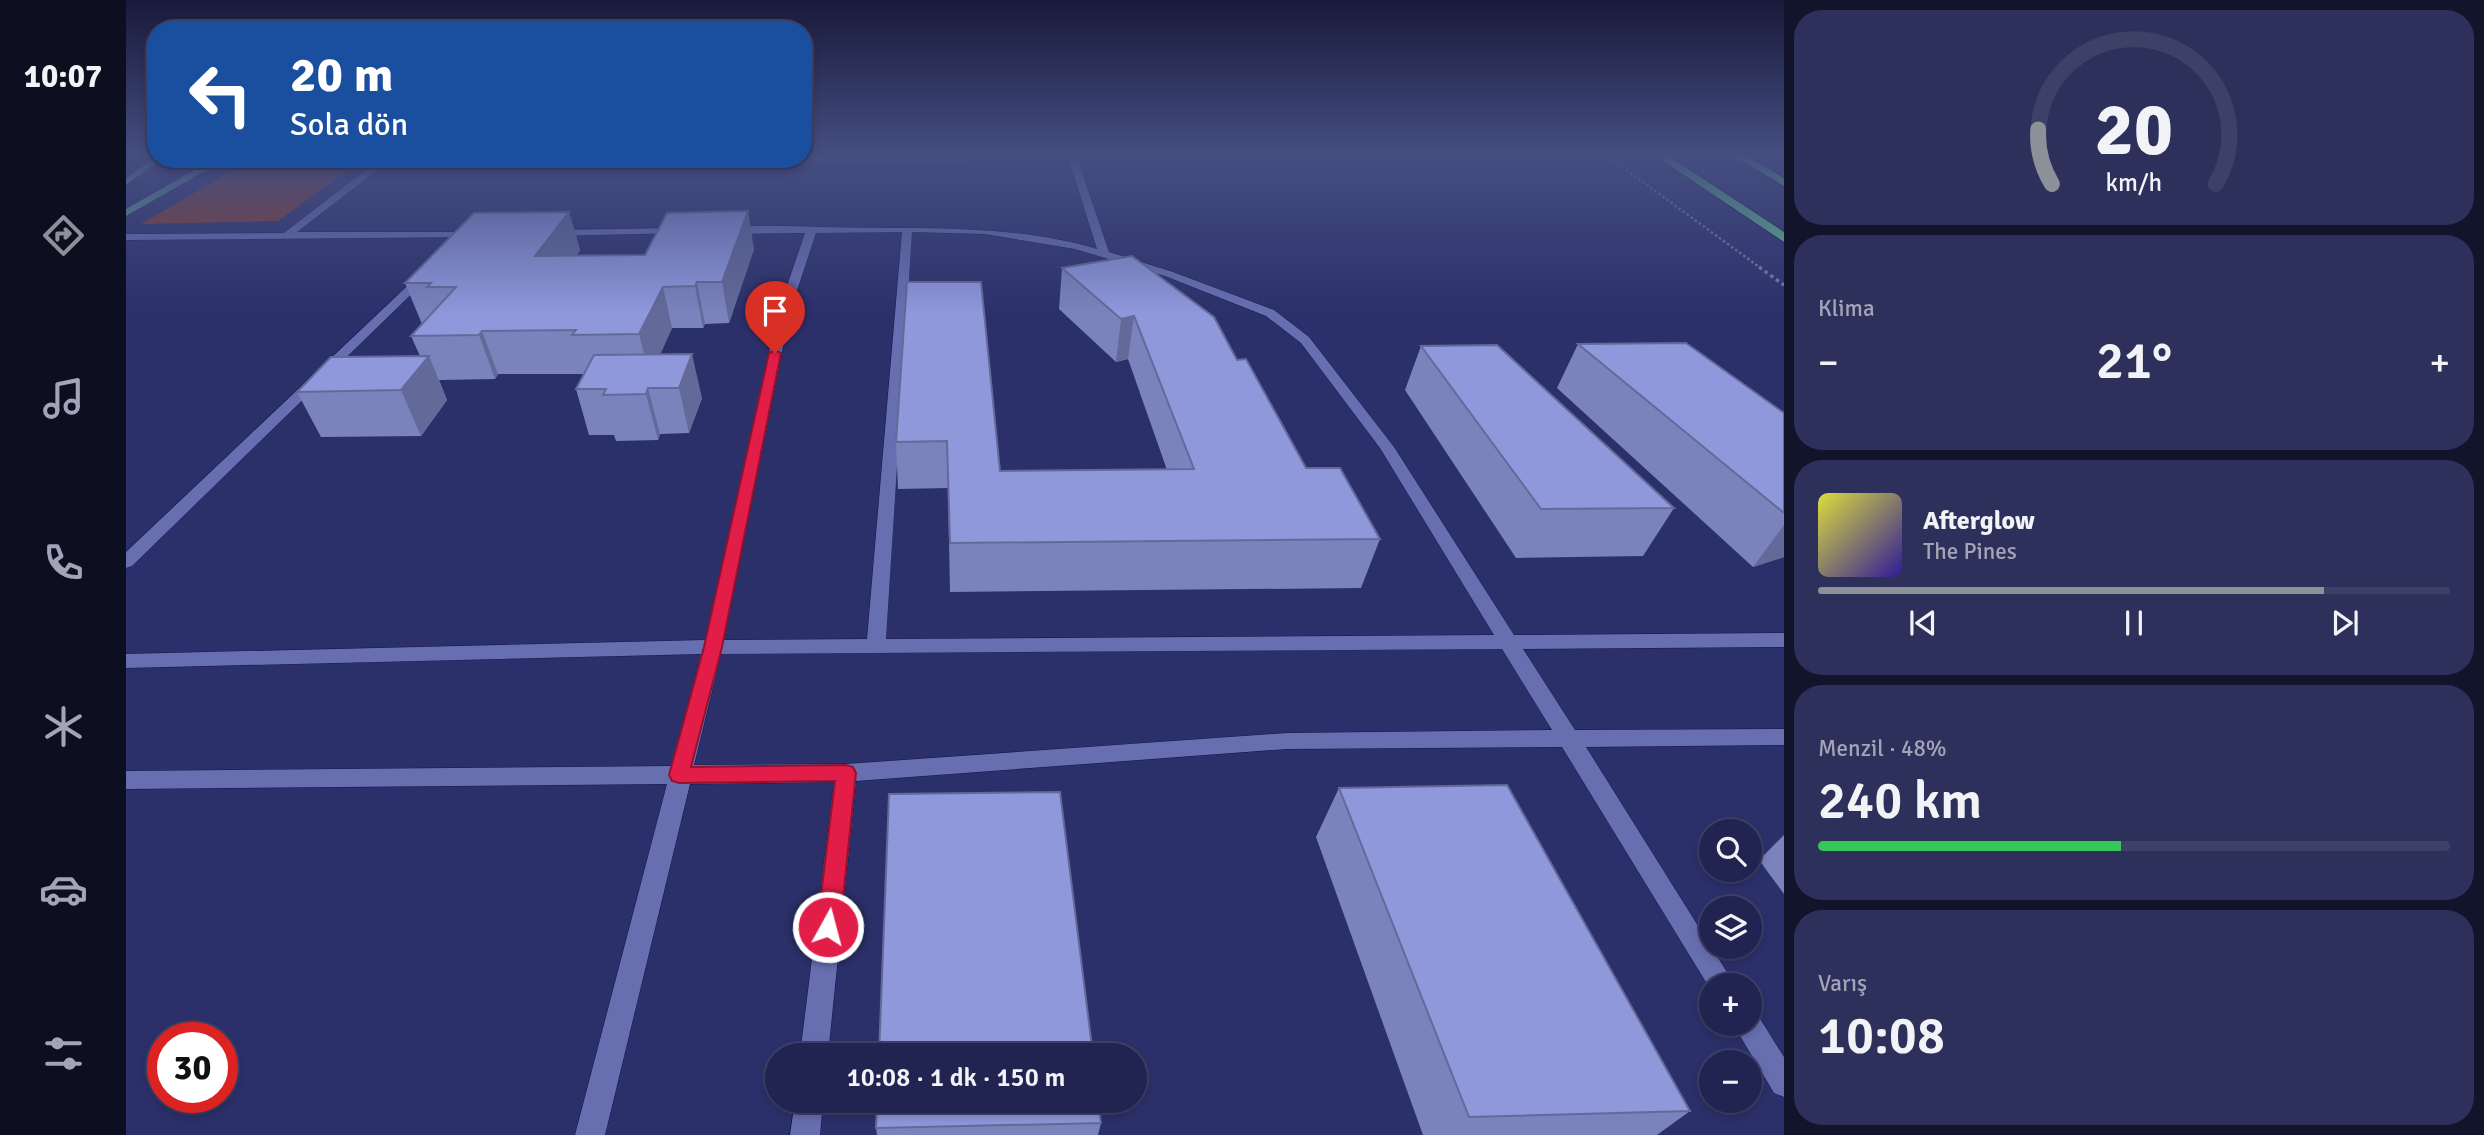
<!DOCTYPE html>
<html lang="tr">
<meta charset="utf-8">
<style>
body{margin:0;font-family:Signika,sans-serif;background:#2d305a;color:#f1f3f6;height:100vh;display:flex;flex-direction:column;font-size:26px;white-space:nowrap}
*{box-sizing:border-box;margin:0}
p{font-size:23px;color:#a2a4b7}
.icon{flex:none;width:38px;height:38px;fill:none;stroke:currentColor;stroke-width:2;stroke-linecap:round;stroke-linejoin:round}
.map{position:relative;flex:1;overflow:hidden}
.side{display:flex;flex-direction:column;gap:10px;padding:10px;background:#12142c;width:700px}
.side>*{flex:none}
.banner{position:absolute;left:21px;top:21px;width:665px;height:147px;border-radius:28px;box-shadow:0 4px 10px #0003,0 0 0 2px #3e4167;background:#1a4fa0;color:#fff;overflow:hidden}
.controls{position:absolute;left:1573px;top:819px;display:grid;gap:14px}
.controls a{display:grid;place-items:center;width:63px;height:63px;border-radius:50%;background:#212450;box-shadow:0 4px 10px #0003,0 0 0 2px #3e4167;font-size:35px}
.speed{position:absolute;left:21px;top:1022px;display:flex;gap:14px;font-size:35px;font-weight:700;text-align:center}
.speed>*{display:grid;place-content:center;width:91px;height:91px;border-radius:50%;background:#212450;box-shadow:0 4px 10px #0003,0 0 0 2px #3e4167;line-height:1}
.speed .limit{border:10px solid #d22;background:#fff;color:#111}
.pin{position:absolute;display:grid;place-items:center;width:60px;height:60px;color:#fff;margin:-72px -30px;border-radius:50% 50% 50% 0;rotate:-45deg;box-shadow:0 0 7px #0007}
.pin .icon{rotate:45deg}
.me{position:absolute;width:77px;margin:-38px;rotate:7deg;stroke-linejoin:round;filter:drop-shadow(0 0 5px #0008)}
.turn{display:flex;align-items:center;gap:24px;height:147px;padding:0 28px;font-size:32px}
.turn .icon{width:91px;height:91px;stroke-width:2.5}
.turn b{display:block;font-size:49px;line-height:60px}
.big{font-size:52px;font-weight:600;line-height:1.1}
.side .card{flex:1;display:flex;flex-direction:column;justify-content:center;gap:10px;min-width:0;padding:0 24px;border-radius:28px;background:#2d305a}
.side .dial{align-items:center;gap:0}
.dial svg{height:182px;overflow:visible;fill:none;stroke:#3e4167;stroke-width:7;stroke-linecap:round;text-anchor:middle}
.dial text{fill:#f1f3f6;stroke:none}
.song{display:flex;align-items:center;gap:21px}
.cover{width:84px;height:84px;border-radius:10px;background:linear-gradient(135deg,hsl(60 70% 55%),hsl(250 70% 35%))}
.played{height:7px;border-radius:4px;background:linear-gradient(90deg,#8c9099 80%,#3e4167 80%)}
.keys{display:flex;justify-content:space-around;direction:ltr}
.heat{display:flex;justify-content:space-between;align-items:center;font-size:38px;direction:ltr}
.charge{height:10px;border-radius:5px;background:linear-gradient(90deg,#34c759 48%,#3e4167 0)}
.trip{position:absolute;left:639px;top:1043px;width:382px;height:70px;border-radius:35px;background:#212450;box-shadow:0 4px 10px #0003,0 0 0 2px #3e4167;font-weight:600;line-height:70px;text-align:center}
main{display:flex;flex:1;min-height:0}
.dock{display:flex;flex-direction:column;width:126px;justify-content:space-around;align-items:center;background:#0d0e20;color:#a2a4b7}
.dock .icon{width:49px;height:49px}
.dock .on{color:#8c9099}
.dock b{font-size:32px;color:#f1f3f6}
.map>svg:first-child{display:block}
.green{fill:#8c3b24}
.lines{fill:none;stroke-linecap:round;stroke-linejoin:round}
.minor-casing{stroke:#16144c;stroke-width:1}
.major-casing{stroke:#16144c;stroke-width:1}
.highway-casing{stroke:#16144c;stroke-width:2}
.path-far1{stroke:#757baa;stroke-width:2.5;stroke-dasharray:2.5 2.5;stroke-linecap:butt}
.path{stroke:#757baa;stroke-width:3.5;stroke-dasharray:3.5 3.5;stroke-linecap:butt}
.minor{fill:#676fb0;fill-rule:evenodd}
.major{fill:#639f99;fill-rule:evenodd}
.highway{fill:#61bf8a;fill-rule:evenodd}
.wall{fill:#7a83bc}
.shaded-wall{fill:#636a99}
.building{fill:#8e98db;stroke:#636a99;stroke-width:2}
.route{fill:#e11d48;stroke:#92132f;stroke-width:2}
</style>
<main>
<nav class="dock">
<b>10:07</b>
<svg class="icon on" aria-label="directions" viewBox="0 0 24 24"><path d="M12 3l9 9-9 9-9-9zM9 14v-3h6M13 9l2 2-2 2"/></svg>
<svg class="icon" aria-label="music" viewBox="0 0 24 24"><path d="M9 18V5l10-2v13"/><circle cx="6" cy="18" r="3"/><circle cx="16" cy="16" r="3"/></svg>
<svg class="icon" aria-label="phone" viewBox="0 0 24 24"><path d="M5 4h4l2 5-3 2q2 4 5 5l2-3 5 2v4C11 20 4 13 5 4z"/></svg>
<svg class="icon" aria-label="climate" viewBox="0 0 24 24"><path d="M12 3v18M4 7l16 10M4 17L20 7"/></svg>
<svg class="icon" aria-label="car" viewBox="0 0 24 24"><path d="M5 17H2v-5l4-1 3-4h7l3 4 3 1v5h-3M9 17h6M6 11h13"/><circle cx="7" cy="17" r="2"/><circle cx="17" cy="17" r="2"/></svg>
<svg class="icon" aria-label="filters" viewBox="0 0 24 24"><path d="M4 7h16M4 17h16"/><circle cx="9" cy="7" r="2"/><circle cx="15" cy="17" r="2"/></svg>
</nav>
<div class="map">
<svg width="1658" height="1135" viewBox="0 0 1658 1135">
<rect width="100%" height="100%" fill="#2c306a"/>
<path class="green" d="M 133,159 L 237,159 L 152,221 L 15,224 L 109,169 Z"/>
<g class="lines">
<defs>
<path id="minor" d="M 950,155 L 983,252 L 1047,272 L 1148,310 L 1183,337 L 1268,447 L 1388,635 L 1658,633 L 1658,647 L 1397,649 L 1449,730 L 1658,729 L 1658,745 L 1460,747 L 1609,985 L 1586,985 L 1586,992 L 1436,747 L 1161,749 L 730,781 L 702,1055 L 674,1055 L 708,782 L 564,784 L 479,1135 L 449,1135 L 541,784 L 0,789 L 0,771 L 546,766 L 575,654 L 0,668 L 0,654 L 579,640 L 652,312 L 679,233 L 601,234 L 596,231 L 597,229 C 627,224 664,226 694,227 C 787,230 880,222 971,249 L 943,160 L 677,162 L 673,159 L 677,159 L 677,156 ZM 776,232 L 741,639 L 598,640 L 664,312 L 690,233 ZM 786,232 L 859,234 L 949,249 L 1039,276 L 1140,316 L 1175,343 L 1254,448 L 1368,635 L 760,639 ZM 1376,649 L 1426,730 L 1161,733 L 720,764 L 568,765 L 595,654 Z
M 254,159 L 613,159 L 609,162 L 258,165 L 171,232 L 353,232 L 353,236 L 349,237 L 0,240 L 0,234 L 158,233 Z
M 552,228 L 557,231 L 556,233 L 426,236 L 421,233 L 426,230 Z
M 295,273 L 305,275 L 6,566 L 0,568 L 0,552 Z
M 1624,1012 L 1631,1014 L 1658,1057 L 1658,1097 L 1648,1093 L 1607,1024 L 1624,1024 Z
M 669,1101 L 697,1101 L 694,1135 L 664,1135 Z"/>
<path id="major" d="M 29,157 L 36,159 L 0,185 L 0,178 Z
M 95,159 L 107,159 L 74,174 L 0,216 L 0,209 L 68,170 Z"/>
<path id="highway" d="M 1528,155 L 1541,155 L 1658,232 L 1658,242 Z
M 1606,155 L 1619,155 L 1658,178 L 1658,186 Z"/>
</defs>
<use href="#minor" class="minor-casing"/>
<use href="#major" class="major-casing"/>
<use href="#highway" class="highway-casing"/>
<path class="path-far1" d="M 1480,155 L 1636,269"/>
<path class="path" d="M 1633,267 L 1658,285"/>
<use href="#minor" class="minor"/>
<use href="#major" class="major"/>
<use href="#highway" class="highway"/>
</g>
<path class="wall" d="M 443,212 L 454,250 L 450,256 L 519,255 L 628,249 L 603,323 L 579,324 L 577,328 L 546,328 L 534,354 L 576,398 L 563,433 L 534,434 L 532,440 L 490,441 L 488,435 L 463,435 L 450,389 L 458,374 L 372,374 L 369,379 L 313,380 L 321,400 L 295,436 L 195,437 L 171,392 L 294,356 L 285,336 L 296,324 L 279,283 Z
M 936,268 L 1111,360 L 1180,468 L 1254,539 L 1235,588 L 824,592 L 822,488 L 772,489 L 770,442 L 781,282 L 874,471 L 1041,470 L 1002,359 L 990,362 L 933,309 Z
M 1452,344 L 1658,413 L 1658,557 L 1627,567 L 1431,388 Z
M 1295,346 L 1548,508 L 1517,556 L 1390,558 L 1279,390 Z
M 1213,788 L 1564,1111 L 1531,1135 L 1297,1135 L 1190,837 Z
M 1658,835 L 1658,894 L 1633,860 Z
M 975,1123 L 972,1135 L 751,1135 L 750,1128 Z"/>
<path class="shaded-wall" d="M 622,211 L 628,249 L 603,323 L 596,282 Z
M 443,212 L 454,250 L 422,296 L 409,256 Z
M 571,282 L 579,324 L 577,328 L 569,286 Z
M 537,287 L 546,328 L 524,378 L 513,334 Z
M 1008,316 L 1002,359 L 990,362 L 995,319 Z
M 356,331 L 372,374 L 369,379 L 353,335 Z
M 566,354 L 576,398 L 563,433 L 553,388 Z
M 303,356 L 321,400 L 295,436 L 275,390 Z
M 522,388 L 534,434 L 532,440 L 520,394 Z
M 1658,525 L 1658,557 L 1627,567 Z"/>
<path class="building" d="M 622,211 L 596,282 L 571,282 L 569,286 L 537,287 L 513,334 L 446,335 L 450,330 L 356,331 L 353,335 L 285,336 L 330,287 L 301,287 L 305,283 L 279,283 L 348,213 L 443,212 L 409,256 L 519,255 L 541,213 Z
M 1006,256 L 1088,317 L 1111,360 L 1120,359 L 1180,468 L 1214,468 L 1254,539 L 824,543 L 821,441 L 770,442 L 781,282 L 855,282 L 874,471 L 1068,469 L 1008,316 L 995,319 L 936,268 Z
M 1560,343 L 1658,413 L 1658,513 L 1452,344 Z
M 1371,345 L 1548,508 L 1415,509 L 1295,346 Z
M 566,354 L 553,388 L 522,388 L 520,394 L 477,395 L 480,389 L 450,389 L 468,355 Z
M 303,356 L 275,390 L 171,392 L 205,357 Z
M 1381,785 L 1564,1111 L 1343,1117 L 1213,788 Z
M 934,792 L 967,1055 L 753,1055 L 763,794 Z
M 751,1101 L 972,1101 L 975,1123 L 750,1128 Z"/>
<linearGradient id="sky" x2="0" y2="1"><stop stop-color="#181a3a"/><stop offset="0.49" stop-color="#454e81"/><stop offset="1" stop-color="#454e81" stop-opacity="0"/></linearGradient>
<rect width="1658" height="314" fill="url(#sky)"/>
<path class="route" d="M 649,350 L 655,353 L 596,647 L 565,767 L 720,765 L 727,767 L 730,773 L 714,927 L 711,935 L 702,938 L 694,935 L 691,927 L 709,781 L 553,783 L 546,781 L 543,775 L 578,647 L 643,353 Z"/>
</svg>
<div class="controls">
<a><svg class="icon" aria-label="search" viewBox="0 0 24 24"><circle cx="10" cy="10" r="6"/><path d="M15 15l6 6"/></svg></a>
<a><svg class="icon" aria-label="layers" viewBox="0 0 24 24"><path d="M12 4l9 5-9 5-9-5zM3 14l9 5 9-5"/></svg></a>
<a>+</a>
<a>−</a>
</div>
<div class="speed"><div class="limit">30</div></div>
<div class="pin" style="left:649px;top:353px;background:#d93025"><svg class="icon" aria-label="arrive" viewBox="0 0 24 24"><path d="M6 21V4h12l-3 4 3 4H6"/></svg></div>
<svg class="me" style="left:702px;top:927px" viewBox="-20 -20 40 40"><circle r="17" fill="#e11d48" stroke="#fff" stroke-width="3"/><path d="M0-11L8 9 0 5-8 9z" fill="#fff"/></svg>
<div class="trip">10:08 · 1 dk · 150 m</div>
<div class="banner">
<div class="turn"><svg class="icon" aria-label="left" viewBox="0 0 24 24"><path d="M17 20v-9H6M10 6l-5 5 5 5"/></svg><div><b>20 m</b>Sola dön</div></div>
</div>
</div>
<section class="side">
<div class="card dial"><svg viewBox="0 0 100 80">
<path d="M14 69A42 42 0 1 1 86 69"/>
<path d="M14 69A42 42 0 0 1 8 45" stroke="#8c9099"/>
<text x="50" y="56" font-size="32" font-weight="700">20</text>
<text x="50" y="72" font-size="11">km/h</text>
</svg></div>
<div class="card"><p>Klima</p>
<div class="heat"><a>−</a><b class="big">21°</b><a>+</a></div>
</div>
<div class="card">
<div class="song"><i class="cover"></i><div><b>Afterglow</b><p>The Pines</p></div></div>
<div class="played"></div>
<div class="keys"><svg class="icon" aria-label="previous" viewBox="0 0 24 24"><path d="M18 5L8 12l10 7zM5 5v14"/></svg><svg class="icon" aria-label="pause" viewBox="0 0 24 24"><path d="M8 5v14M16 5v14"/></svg><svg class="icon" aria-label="next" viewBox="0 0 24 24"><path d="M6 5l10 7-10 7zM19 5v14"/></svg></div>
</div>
<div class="card"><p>Menzil · 48%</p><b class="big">240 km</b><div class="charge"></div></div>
<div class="card"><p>Varış</p><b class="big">10:08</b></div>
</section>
</main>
